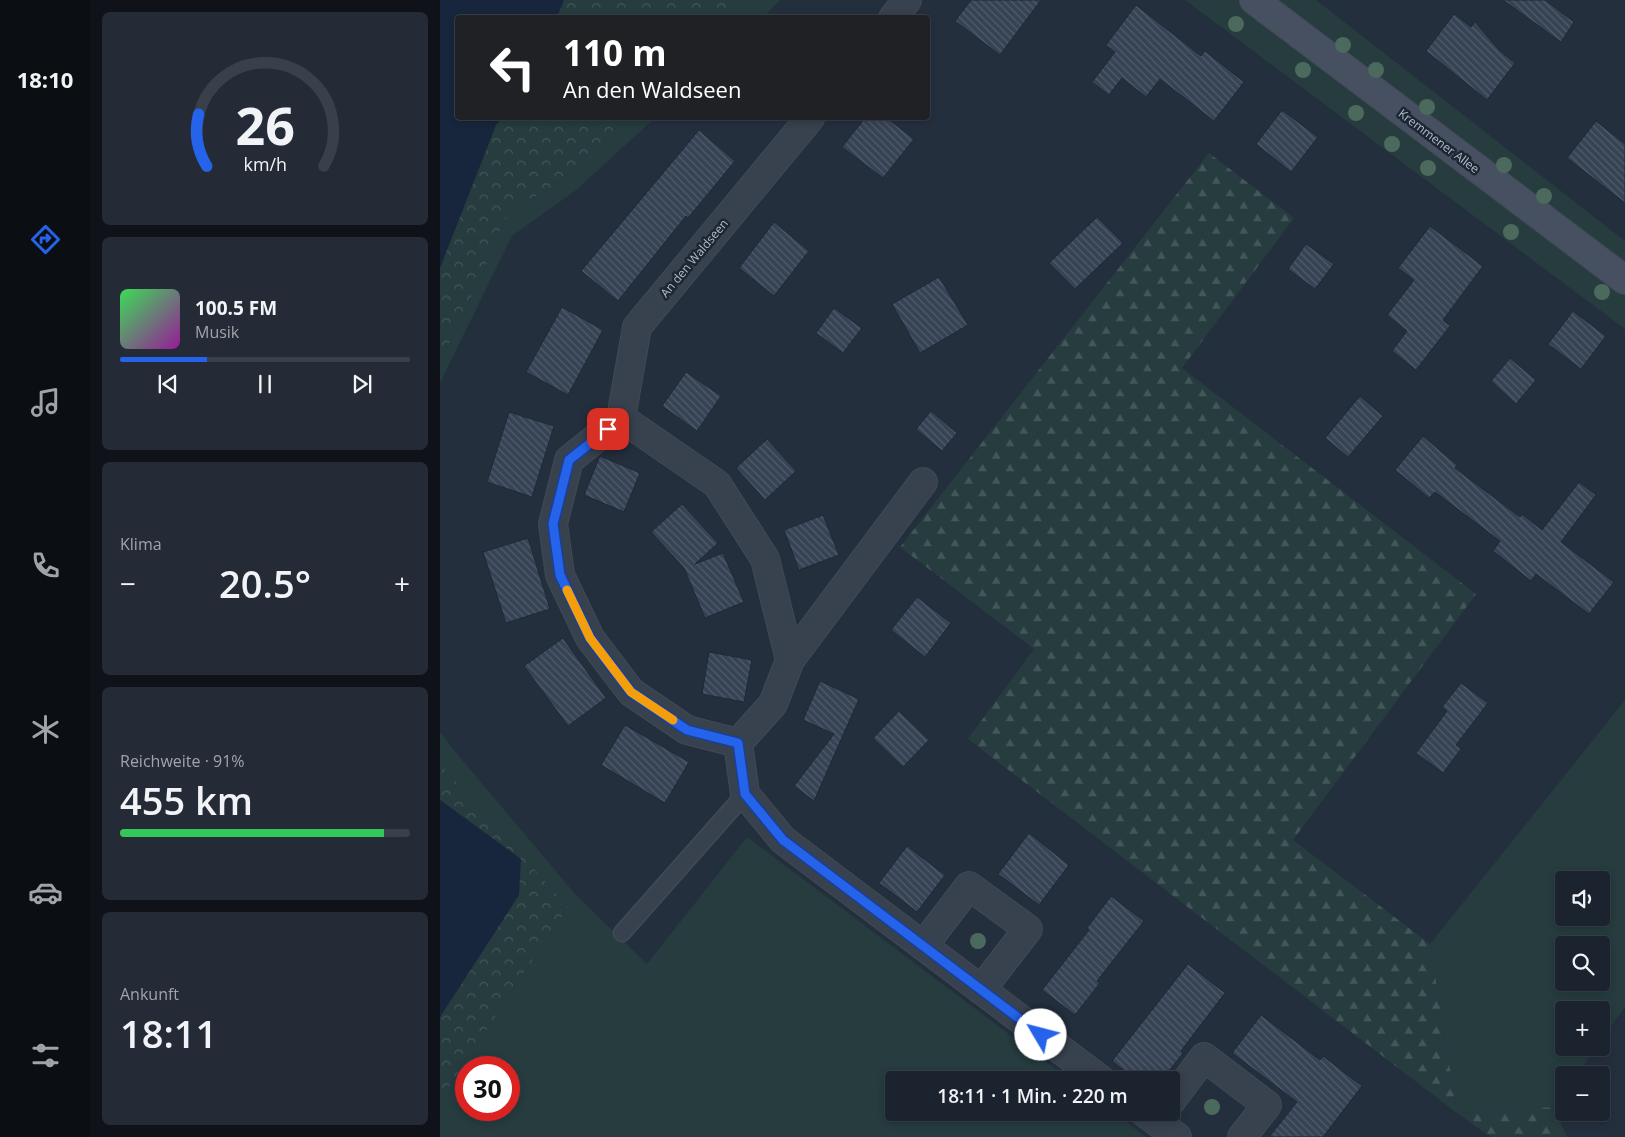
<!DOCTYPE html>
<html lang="de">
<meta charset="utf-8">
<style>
body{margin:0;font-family:"Open Sans",sans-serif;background:#242b36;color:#f1f3f6;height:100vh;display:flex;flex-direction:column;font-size:19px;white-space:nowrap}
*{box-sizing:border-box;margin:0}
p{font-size:16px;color:#a0a4aa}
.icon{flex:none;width:28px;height:28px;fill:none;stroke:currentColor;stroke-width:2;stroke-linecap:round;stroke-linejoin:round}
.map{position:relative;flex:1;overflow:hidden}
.sheet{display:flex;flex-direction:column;gap:12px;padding:12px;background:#0f1319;width:350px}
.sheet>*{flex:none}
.hud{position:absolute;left:15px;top:15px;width:475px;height:105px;border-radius:5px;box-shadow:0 2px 8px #0003,0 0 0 1px #39404a;background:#202124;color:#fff;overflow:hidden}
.fabs{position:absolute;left:1115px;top:871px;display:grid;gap:10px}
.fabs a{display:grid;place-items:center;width:55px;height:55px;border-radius:5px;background:#1b232e;box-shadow:0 2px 8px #0003,0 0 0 1px #39404a;font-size:25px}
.speed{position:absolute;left:15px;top:1056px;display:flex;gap:10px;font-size:25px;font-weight:700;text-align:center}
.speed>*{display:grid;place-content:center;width:65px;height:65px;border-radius:50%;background:#1b232e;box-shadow:0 2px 8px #0003,0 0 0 1px #39404a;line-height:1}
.speed .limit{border:8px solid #d22;background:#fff;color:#111}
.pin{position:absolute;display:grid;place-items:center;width:42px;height:42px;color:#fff;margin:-21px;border-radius:10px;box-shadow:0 2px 8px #0006}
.me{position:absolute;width:55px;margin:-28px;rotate:307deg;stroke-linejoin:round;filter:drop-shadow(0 0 4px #0008)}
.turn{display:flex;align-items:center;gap:18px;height:105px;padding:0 25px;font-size:22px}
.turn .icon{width:65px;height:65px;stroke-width:2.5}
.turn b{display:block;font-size:35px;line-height:42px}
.big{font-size:38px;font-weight:600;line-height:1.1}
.sheet .widget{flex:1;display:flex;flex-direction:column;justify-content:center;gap:8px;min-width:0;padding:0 18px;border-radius:8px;background:#242b36}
.sheet .dial{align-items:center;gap:0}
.dial svg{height:130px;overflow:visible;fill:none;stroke:#39404a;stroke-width:7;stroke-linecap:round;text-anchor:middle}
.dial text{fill:#f1f3f6;stroke:none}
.song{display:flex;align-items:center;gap:15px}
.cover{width:60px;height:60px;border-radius:8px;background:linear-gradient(135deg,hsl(130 70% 55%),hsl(300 70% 35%))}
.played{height:5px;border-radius:2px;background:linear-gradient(90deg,#2563eb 30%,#39404a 30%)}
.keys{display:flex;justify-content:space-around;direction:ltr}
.heat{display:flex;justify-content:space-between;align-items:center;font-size:28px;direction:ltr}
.charge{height:8px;border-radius:4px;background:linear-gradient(90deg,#34c759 91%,#39404a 0)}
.trip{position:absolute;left:445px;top:1071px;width:295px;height:50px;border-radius:5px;background:#1b232e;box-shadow:0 2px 8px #0003,0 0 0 1px #39404a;font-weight:600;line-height:50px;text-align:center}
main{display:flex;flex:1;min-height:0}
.dock{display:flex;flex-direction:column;width:90px;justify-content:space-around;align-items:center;background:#0b0e12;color:#a0a4aa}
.dock .icon{width:35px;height:35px}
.dock .on{color:#2563eb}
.dock b{font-size:22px;color:#f1f3f6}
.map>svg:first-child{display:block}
.grass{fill:#263c3f;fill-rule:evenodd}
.forest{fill:url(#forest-firs)}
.park{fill:url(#park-crowns)}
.water{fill:#17263c}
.building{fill:url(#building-back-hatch);stroke:#1f2835}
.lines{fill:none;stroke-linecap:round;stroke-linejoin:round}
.lane-casing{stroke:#414a57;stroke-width:19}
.street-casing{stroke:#414a57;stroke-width:30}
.secondary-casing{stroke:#414a57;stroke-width:30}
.lane{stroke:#38414e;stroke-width:16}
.street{stroke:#38414e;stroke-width:28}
.secondary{stroke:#465061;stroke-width:28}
.tree{fill:#4b6a5d}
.route-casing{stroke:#184099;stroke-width:12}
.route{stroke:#2563eb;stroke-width:9}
.slow{stroke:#f59e0b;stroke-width:9}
.labels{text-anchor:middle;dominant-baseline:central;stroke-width:5;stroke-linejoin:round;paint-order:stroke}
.street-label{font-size:12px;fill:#b4bcc9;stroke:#1d2633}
</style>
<main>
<nav class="dock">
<b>18:10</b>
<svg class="icon on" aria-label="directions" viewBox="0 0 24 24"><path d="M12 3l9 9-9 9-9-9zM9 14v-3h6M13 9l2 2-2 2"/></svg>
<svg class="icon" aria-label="music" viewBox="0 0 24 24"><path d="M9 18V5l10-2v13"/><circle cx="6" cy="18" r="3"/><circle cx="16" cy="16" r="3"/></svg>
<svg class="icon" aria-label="phone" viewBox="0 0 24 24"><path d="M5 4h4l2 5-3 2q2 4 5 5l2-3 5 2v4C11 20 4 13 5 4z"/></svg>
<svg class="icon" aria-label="climate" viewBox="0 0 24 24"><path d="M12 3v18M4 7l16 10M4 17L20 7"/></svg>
<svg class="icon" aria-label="car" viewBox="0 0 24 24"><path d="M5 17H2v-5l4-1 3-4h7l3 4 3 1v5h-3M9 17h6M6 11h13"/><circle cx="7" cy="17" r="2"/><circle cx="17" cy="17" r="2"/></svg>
<svg class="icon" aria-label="filters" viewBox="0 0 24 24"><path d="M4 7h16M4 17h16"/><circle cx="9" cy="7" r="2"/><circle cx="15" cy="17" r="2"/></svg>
</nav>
<section class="sheet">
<div class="widget dial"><svg viewBox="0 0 100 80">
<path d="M14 69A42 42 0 1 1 86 69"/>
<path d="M14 69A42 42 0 0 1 9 37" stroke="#2563eb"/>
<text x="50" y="56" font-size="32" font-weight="700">26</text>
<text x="50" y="72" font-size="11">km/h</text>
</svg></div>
<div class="widget">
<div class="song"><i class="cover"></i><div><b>100.5 FM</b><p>Musik</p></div></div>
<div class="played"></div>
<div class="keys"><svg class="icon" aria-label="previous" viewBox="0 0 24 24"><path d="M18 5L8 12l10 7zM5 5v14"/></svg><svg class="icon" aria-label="pause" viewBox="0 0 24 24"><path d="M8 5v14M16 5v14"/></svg><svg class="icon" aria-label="next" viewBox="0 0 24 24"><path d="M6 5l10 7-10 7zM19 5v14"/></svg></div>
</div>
<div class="widget"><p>Klima</p>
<div class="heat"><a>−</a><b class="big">20.5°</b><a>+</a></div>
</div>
<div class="widget"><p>Reichweite · 91%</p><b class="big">455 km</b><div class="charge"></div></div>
<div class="widget"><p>Ankunft</p><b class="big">18:11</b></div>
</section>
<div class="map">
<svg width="1185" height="1137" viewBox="0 0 1185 1137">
<defs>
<pattern id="forest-firs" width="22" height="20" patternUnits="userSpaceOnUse" patternTransform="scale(1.25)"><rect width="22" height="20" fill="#263c3f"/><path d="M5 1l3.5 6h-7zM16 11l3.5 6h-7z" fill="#435659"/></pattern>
<pattern id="park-crowns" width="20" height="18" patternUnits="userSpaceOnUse" patternTransform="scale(1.25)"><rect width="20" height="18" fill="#263c3f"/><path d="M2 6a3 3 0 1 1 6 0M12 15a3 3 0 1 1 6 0" fill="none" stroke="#435659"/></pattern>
<pattern id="building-back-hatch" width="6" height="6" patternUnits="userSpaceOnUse" patternTransform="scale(1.25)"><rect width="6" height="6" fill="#364354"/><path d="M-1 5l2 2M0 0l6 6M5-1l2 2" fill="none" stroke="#515c6b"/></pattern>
</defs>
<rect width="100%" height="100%" fill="#242f3e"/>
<path class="grass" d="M 215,0 L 340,0 L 322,18 L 218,17 Z
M 745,0 L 876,0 L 1185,241 L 1185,329 Z
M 187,118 L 215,118 L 135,191 L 72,236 L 0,383 L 0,363 L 44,270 L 63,222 L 80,204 L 111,188 Z
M 1185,700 L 1185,1007 L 1161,1040 L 1161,1010 L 1124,1010 L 1124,1048 L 1156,1048 L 1136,1075 L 1124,1075 L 1124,1092 L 1113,1107 L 1017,1113 L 990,944 ZM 1124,880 L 1161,880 L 1161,918 L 1124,918 ZM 1124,945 L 1161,945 L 1161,982 L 1124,982 Z
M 0,732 L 13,749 L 136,895 L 207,964 L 307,837 L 630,1080 L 454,1080 L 454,1112 L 674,1113 L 706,1137 L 0,1137 L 0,1100 L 128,907 L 0,764 ZM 26,1068 L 69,1068 L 69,1110 L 26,1110 Z"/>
<path class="forest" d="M 769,153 L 854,218 L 742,368 L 1036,594 L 853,840 L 990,944 L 1017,1113 L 1113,1107 L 1127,1137 L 1051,1137 L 1017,1113 L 528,739 L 594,649 L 460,547 Z"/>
<path class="park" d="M 0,0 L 296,0 L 281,17 L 18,18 L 18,118 L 187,118 L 111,188 L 80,204 L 63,222 L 44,270 L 0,363 Z
M 0,764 L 128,907 L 0,1100 Z"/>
<path class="water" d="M 0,0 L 124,0 L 117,17 L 18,18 L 18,118 L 62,118 L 56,125 L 0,268 Z
M 0,800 L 81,859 L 79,895 L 0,1017 Z"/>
<path class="building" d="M 531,0 L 601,0 L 560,55 L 515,21 Z
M 1063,0 L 1105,0 L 1134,22 L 1121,42 Z
M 696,5 L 761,56 L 765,51 L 804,82 L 774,121 L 720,79 L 706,97 L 682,78 L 669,95 L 652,82 L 675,52 L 666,45 Z
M 1014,14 L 1031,27 L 1035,22 L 1059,50 L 1075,63 L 1047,100 L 986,51 Z
M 842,110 L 878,137 L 851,172 L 816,144 Z
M 425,118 L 447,118 L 474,139 L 443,178 L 402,147 Z
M 1156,121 L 1185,144 L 1185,203 L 1127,158 Z
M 259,130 L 295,161 L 248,218 L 246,216 L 178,301 L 141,271 Z
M 657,217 L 683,243 L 635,289 L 609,263 Z
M 334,222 L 369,251 L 334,296 L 299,268 Z
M 990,226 L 1043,266 L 1003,320 L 1010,326 L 976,370 L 952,351 L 967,331 L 947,315 L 974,280 L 958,268 Z
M 866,244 L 894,264 L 875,289 L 848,269 Z
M 499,277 L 528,325 L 480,353 L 452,304 Z
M 122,307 L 163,330 L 128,395 L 86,372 Z
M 394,308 L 422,328 L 403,353 L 376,333 Z
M 1133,311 L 1166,336 L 1141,369 L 1108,344 Z
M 1070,358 L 1096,380 L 1076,404 L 1051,381 Z
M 246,372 L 281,396 L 257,431 L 222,406 Z
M 920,396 L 943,416 L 908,457 L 885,438 Z
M 491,411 L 517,433 L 502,451 L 476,429 Z
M 69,412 L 114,426 L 92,497 L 47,482 Z
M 983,436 L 1017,465 L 1015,468 L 1080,517 L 1082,514 L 1102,530 L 1139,482 L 1156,495 L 1121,542 L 1174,582 L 1149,614 L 1096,574 L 1091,581 L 1053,551 L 1060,541 L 995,492 L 989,498 L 955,470 Z
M 327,439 L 356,471 L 325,500 L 296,468 Z
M 160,456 L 200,473 L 184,512 L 144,495 Z
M 242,504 L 278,543 L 255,564 L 283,553 L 304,602 L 265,618 L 244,568 L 211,532 Z
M 383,515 L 399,555 L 359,570 L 344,530 Z
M 88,538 L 110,609 L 66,623 L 43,552 Z
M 477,597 L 511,623 L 485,657 L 451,630 Z
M 123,638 L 166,698 L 128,726 L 84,666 Z
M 269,652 L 312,660 L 304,702 L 262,694 Z
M 380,681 L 419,699 L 374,801 L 354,786 L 394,734 L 363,720 Z
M 1021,683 L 1048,703 L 1016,745 L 1021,749 L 1003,773 L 976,753 L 1007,711 L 1002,707 Z
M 459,711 L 489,740 L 463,767 L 433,738 Z
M 185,725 L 249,762 L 225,803 L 161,765 Z
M 589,833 L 629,865 L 599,905 L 558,874 Z
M 467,846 L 505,875 L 477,912 L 439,883 Z
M 671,896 L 704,921 L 657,981 L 660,983 L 635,1015 L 602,990 L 649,930 L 647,928 Z
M 748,964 L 785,993 L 741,1051 L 743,1053 L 722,1080 L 696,1080 L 672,1061 Z
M 821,1015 L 880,1060 L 883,1056 L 922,1086 L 883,1137 L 829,1137 L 857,1102 L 792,1053 Z"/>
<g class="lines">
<defs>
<path id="lane" d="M 182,933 L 305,794"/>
<path id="street" d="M 453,18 L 467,0
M 370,118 L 197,327 L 181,418 L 129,460 L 113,524 L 120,575 L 150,638 L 191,692 L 247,730 L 298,743 L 333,704 L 350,660 L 483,482
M 181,418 L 277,484 L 325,559 L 350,660
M 298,743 L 305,794 L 343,840 L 661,1080
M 483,946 L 529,886 L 588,929 L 541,990
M 731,1101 L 764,1057 L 827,1105 L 802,1137
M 704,1112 L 737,1137"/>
<path id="secondary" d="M 814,0 L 1185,280"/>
</defs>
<use href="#lane" class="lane-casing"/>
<use href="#street" class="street-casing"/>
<use href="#secondary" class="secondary-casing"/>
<use href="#lane" class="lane"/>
<use href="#street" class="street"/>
<use href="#secondary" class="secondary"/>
</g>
<g class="tree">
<circle cx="796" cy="24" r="8"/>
<circle cx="903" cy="45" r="8"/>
<circle cx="863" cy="70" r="8"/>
<circle cx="936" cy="70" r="8"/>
<circle cx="987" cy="107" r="8"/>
<circle cx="916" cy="113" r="8"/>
<circle cx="952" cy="144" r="8"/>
<circle cx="1064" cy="165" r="8"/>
<circle cx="988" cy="168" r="8"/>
<circle cx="1104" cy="196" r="8"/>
<circle cx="1071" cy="232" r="8"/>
<circle cx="1162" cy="292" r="8"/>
<circle cx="538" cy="941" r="8"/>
<circle cx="772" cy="1107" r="8"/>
</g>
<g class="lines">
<defs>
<path id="route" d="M 168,429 L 129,460 L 113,524 L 120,575 L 150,638 L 191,692 L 247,730 L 298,743 L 305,794 L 343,840 L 601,1035"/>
</defs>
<use href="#route" class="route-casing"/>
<use href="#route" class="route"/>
<path class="slow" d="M 127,590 L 150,638 L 191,692 L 233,720"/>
</g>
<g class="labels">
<g class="street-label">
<text transform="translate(999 141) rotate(37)">Kremmener Allee</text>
<text transform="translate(254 258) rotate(-50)">An den Waldseen</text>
</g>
</g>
</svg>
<div class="fabs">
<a><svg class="icon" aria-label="sound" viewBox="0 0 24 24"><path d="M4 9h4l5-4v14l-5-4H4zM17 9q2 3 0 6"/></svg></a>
<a><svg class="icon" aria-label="search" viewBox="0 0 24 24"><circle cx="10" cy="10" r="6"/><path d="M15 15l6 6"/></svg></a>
<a>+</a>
<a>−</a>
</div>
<div class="speed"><div class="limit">30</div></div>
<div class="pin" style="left:168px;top:429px;background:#d93025"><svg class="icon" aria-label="arrive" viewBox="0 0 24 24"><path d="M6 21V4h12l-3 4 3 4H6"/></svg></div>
<svg class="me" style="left:601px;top:1035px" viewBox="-20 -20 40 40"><circle r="19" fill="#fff"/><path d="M0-13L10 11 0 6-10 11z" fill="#2563eb"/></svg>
<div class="trip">18:11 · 1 Min. · 220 m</div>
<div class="hud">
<div class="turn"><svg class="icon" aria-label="left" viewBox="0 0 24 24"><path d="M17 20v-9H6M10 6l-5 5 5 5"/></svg><div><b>110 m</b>An den Waldseen</div></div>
</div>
</div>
</main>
